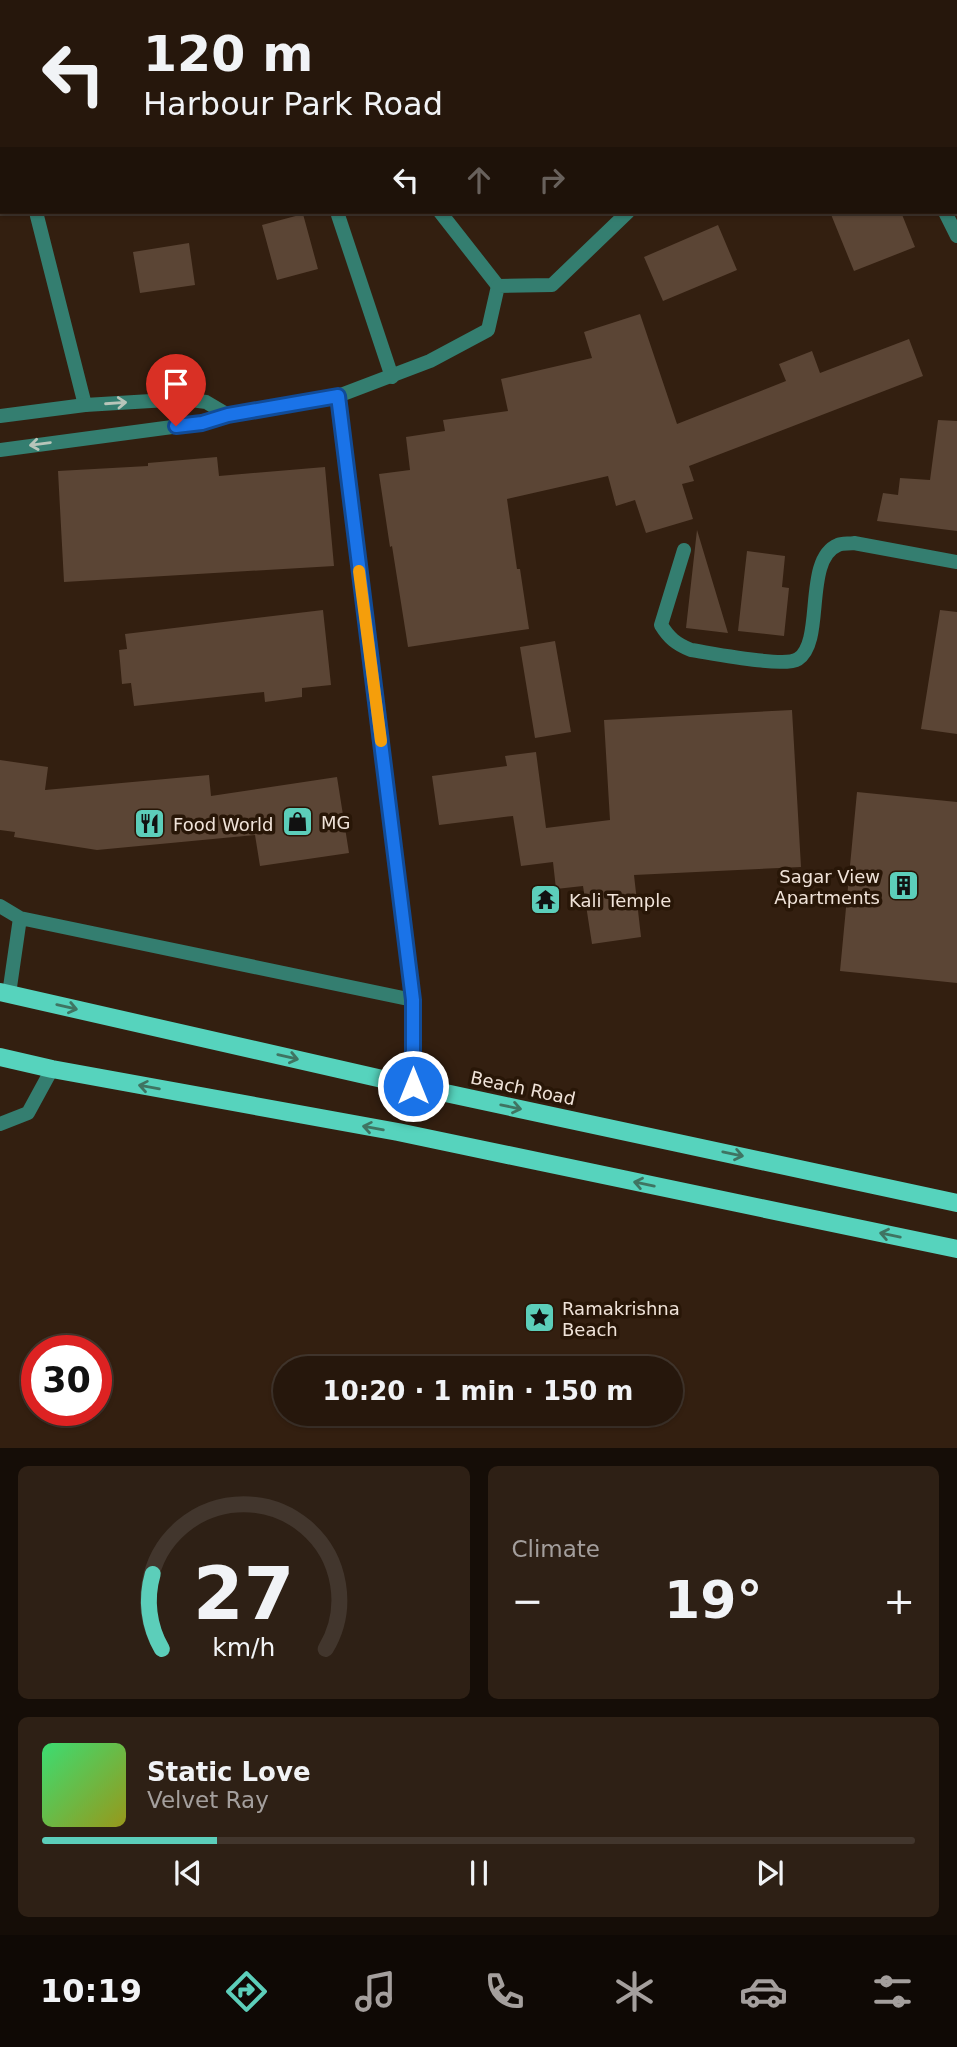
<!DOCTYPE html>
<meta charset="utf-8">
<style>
body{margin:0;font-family:"DejaVu Sans",sans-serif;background:#2e2015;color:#f1f3f6;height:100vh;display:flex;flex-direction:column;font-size:26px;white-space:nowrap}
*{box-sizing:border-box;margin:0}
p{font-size:23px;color:#a49f9d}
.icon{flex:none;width:38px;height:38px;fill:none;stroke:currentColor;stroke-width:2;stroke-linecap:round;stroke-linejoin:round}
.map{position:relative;height:1448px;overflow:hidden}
.side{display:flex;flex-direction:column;gap:18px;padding:18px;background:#150d07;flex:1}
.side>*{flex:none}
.hud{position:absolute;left:0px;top:0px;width:957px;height:214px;box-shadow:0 2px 5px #0004,0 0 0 2px #42362d;background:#26170c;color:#f1f3f6;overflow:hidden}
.speed{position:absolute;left:21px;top:1335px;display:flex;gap:14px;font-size:35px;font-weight:700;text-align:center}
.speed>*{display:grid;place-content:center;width:91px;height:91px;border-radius:50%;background:#26170c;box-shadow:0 2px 5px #0004,0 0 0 2px #42362d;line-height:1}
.speed .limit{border:10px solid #d22;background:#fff;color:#111}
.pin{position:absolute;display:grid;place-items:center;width:60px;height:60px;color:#fff;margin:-72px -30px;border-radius:50% 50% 50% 0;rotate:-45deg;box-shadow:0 0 7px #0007}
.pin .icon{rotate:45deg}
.me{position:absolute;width:77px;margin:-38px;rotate:0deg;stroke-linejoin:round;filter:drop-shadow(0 0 5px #0008)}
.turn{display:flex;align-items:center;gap:24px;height:147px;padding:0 28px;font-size:32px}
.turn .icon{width:91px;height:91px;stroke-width:2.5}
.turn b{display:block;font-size:49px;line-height:60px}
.lanes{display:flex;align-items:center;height:66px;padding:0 28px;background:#0003;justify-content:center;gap:35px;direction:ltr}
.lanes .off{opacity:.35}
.big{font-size:52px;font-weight:700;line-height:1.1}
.side .widget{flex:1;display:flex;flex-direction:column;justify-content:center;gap:10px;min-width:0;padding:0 24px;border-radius:10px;background:#2e2015}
.side .dial{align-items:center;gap:0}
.dial svg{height:182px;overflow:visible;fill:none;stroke:#42362d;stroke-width:7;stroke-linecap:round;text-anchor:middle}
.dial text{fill:#f1f3f6;stroke:none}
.song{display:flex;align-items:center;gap:21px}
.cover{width:84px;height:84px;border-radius:10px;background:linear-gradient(135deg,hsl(140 70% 55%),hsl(60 70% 35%))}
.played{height:7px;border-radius:4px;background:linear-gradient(90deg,#5cceba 20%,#42362d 20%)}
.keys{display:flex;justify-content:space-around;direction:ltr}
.heat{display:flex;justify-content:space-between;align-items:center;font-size:38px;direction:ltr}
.side .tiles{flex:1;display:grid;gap:18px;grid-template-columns:1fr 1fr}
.widget:last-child{grid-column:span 2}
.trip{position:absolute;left:273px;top:1356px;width:410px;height:70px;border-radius:35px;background:#26170c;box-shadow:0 2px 5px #0004,0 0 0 2px #42362d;font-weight:700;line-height:70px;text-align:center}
.tabs{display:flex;height:112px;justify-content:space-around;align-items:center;background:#0f0905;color:#a49f9d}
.tabs .icon{width:49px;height:49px}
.tabs .active{color:#5cceba}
.tabs b{font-size:32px;color:#f1f3f6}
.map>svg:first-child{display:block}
.building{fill:#5b4535}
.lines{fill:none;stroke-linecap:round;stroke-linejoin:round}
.service{stroke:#347e70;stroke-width:14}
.minor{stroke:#347e70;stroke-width:14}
.tertiary{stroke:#347e70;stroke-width:14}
.primary{stroke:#56d3bd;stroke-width:18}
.oneway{stroke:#b8c5ba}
.oneway2{stroke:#3f7462}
.route-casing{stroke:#114b97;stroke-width:18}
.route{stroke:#1a73e8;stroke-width:12}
.slow{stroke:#f59e0b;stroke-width:12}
.labels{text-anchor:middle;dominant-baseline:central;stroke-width:7;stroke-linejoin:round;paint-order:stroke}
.poi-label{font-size:18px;fill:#f0e3d9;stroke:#281607;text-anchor:start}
.street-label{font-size:18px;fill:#f0e3d9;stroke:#281607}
</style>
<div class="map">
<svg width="957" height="1449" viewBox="0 0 957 1449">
<rect width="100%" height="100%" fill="#331f10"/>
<path class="building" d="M 830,212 L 901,212 L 915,247 L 854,271 Z
M 303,214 L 318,269 L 277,280 L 262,225 Z
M 718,225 L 737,270 L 663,301 L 644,257 Z
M 189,243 L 195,285 L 140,293 L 133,252 Z
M 640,314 L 677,424 L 786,381 L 779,364 L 812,351 L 820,373 L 909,339 L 923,376 L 689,466 L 694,481 L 682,484 L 693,519 L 646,533 L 635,500 L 616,506 L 608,476 L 507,499 L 517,569 L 520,569 L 529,629 L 408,647 L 392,546 L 390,547 L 379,474 L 410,470 L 406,437 L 445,431 L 443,420 L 508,411 L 501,379 L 592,358 L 584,332 Z
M 938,420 L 957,421 L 957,531 L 877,521 L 883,493 L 898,495 L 900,478 L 930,480 Z
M 217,457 L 219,476 L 325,467 L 334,566 L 64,582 L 58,471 L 148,466 L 148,463 Z
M 697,530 L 728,633 L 686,628 Z
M 747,551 L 785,556 L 782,587 L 789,588 L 784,636 L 738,631 Z
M 323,610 L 331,685 L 302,688 L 302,697 L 265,702 L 264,692 L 134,706 L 131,683 L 122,684 L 119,650 L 127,649 L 125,634 Z
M 940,610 L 957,612 L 957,734 L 921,729 Z
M 555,641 L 571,732 L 535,738 L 520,647 Z
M 792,710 L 801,867 L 634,875 L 641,937 L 592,944 L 583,886 L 556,889 L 553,862 L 521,866 L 513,816 L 439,825 L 432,776 L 507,766 L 505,756 L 536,752 L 546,828 L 610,820 L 604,720 Z
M 0,760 L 48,767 L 45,790 L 209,775 L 211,796 L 337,777 L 349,853 L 260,866 L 255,835 L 97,850 L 14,837 L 15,832 L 0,830 Z
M 857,792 L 957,802 L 957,983 L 840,971 Z"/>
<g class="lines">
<path class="service" d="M 36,212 L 85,405
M 684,550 L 661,625 C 669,638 676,644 691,650 C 711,653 784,668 798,659 C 825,642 803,559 838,545 C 842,543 849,544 854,543 L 957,562
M 0,906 L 20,918
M 9,994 L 20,918 L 413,1000
M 0,1124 L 28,1113 L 52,1069"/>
<path class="minor" d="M 267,0 L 269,2
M 744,0 L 747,2
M 581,2 L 582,0
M 0,72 L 2,78
M 440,212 L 498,286
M 945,212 L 957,236
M 338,215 L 392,377
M 338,396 L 413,1000 L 413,1086"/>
<path class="tertiary" d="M 790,2 L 792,0
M 0,416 L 85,405 L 184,399 L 206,402 L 228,415
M 0,450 L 202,423 L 228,415 L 338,396 L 430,361 L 488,330 L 498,286 L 552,285 L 628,212"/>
<path class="primary" d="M 0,992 L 413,1086 L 957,1203
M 0,1057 L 52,1069 L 398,1132 L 957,1249"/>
</g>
<defs><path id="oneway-shaft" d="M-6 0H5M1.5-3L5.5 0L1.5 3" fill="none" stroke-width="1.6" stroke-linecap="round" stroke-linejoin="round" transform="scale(1.75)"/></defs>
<g class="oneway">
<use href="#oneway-shaft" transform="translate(116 403) rotate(-4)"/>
<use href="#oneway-shaft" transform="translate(40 444) rotate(172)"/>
</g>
<g class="oneway2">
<use href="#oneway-shaft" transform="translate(67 1007) rotate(13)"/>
<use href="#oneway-shaft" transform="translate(288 1057) rotate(13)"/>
<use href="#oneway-shaft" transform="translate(149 1087) rotate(-170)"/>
<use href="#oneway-shaft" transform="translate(511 1107) rotate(12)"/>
<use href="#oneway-shaft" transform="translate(373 1128) rotate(-170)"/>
<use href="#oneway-shaft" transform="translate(733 1154) rotate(12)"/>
<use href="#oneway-shaft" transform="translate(644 1184) rotate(-168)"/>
<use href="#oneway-shaft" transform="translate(890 1235) rotate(-168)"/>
</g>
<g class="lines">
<defs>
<path id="route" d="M 176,426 L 202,423 L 228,415 L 338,396 L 413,1000 L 413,1086"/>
</defs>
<use href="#route" class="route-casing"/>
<use href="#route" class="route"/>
<path class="slow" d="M 359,571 L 381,741"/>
</g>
<defs>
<symbol id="shop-square" viewBox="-11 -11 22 22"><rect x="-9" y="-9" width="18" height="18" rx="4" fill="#5cceba" stroke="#281607"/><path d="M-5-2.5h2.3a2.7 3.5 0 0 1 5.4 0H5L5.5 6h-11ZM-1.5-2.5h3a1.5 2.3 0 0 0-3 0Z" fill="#111"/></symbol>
<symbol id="restaurant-square" viewBox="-11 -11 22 22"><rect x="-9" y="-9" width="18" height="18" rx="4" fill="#5cceba" stroke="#281607"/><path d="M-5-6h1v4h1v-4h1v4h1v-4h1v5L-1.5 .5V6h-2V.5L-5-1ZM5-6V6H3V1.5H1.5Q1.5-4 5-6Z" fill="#111"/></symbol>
<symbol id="building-square" viewBox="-11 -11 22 22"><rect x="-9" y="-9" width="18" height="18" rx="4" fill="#5cceba" stroke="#281607"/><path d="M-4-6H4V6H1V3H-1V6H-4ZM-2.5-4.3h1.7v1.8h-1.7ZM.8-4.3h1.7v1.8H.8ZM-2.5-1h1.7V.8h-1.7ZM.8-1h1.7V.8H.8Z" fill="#111"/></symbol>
<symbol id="temple-square" viewBox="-11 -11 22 22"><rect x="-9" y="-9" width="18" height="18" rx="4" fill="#5cceba" stroke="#281607"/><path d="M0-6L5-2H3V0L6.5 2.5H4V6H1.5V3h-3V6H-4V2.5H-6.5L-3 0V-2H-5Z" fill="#111"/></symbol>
<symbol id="sight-square" viewBox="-11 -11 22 22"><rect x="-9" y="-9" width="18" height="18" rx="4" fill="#5cceba" stroke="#281607"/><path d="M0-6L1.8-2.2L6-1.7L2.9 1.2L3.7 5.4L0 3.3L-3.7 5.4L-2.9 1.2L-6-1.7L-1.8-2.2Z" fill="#111"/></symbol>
</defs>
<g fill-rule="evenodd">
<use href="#shop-square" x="280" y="804" width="35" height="35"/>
<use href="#restaurant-square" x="132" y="806" width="35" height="35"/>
<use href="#building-square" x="886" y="868" width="35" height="35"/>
<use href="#temple-square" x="528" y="882" width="35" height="35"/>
<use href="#sight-square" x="522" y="1300" width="35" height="35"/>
</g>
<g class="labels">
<g class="poi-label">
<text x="321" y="822">MG</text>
<text x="173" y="824">Food World</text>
<text x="880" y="876" text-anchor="end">Sagar View<tspan x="880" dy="21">Apartments</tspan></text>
<text x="569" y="900">Kali Temple</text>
<text x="562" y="1308">Ramakrishna<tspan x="562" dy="21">Beach</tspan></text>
</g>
<g class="street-label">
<text transform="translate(523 1088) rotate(12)">Beach Road</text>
</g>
</g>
</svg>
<div class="speed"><div class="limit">30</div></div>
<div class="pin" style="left:176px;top:426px;background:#d93025"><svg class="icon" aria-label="arrive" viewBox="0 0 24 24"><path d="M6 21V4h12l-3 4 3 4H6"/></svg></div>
<svg class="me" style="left:413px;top:1086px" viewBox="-20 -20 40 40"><circle r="17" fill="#1a73e8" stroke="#fff" stroke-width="3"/><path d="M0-11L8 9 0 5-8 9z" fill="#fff"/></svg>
<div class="trip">10:20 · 1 min · 150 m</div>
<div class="hud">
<div class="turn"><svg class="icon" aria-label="left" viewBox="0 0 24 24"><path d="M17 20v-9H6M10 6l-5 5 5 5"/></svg><div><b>120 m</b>Harbour Park Road</div></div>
<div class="lanes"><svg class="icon" aria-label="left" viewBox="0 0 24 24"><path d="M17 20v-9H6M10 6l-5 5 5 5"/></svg><svg class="icon off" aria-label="ahead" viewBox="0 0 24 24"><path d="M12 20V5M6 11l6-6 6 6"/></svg><svg class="icon off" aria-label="right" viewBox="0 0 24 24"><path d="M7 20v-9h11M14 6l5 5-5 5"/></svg></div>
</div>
</div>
<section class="side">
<div class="tiles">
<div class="widget dial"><svg viewBox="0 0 100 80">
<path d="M14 69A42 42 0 1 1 86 69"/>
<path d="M14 69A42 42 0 0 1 10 36" stroke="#5cceba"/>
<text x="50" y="56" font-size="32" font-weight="700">27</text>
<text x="50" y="72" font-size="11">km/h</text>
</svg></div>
<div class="widget"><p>Climate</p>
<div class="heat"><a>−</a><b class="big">19°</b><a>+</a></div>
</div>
<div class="widget">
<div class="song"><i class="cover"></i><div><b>Static Love</b><p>Velvet Ray</p></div></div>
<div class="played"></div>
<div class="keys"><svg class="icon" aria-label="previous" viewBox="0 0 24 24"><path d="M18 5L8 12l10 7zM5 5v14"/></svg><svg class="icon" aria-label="pause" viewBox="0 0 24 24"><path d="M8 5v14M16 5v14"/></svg><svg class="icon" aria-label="next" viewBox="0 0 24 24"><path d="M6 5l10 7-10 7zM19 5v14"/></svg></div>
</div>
</div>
</section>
<nav class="tabs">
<b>10:19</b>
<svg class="icon active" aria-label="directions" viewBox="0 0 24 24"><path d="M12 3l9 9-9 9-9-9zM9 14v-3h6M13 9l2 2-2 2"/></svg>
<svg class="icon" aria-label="music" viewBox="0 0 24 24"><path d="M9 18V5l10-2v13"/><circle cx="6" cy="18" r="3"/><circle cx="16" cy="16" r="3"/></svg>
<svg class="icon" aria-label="phone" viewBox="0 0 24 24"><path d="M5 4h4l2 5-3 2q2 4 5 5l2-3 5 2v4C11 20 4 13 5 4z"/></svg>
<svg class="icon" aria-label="climate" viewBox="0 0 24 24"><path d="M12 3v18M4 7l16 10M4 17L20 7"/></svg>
<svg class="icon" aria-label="car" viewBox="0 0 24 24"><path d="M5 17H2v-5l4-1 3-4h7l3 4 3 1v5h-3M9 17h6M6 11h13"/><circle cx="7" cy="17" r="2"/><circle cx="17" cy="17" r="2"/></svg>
<svg class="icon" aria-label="filters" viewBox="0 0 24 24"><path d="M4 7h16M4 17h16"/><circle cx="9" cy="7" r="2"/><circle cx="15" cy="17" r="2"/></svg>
</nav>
